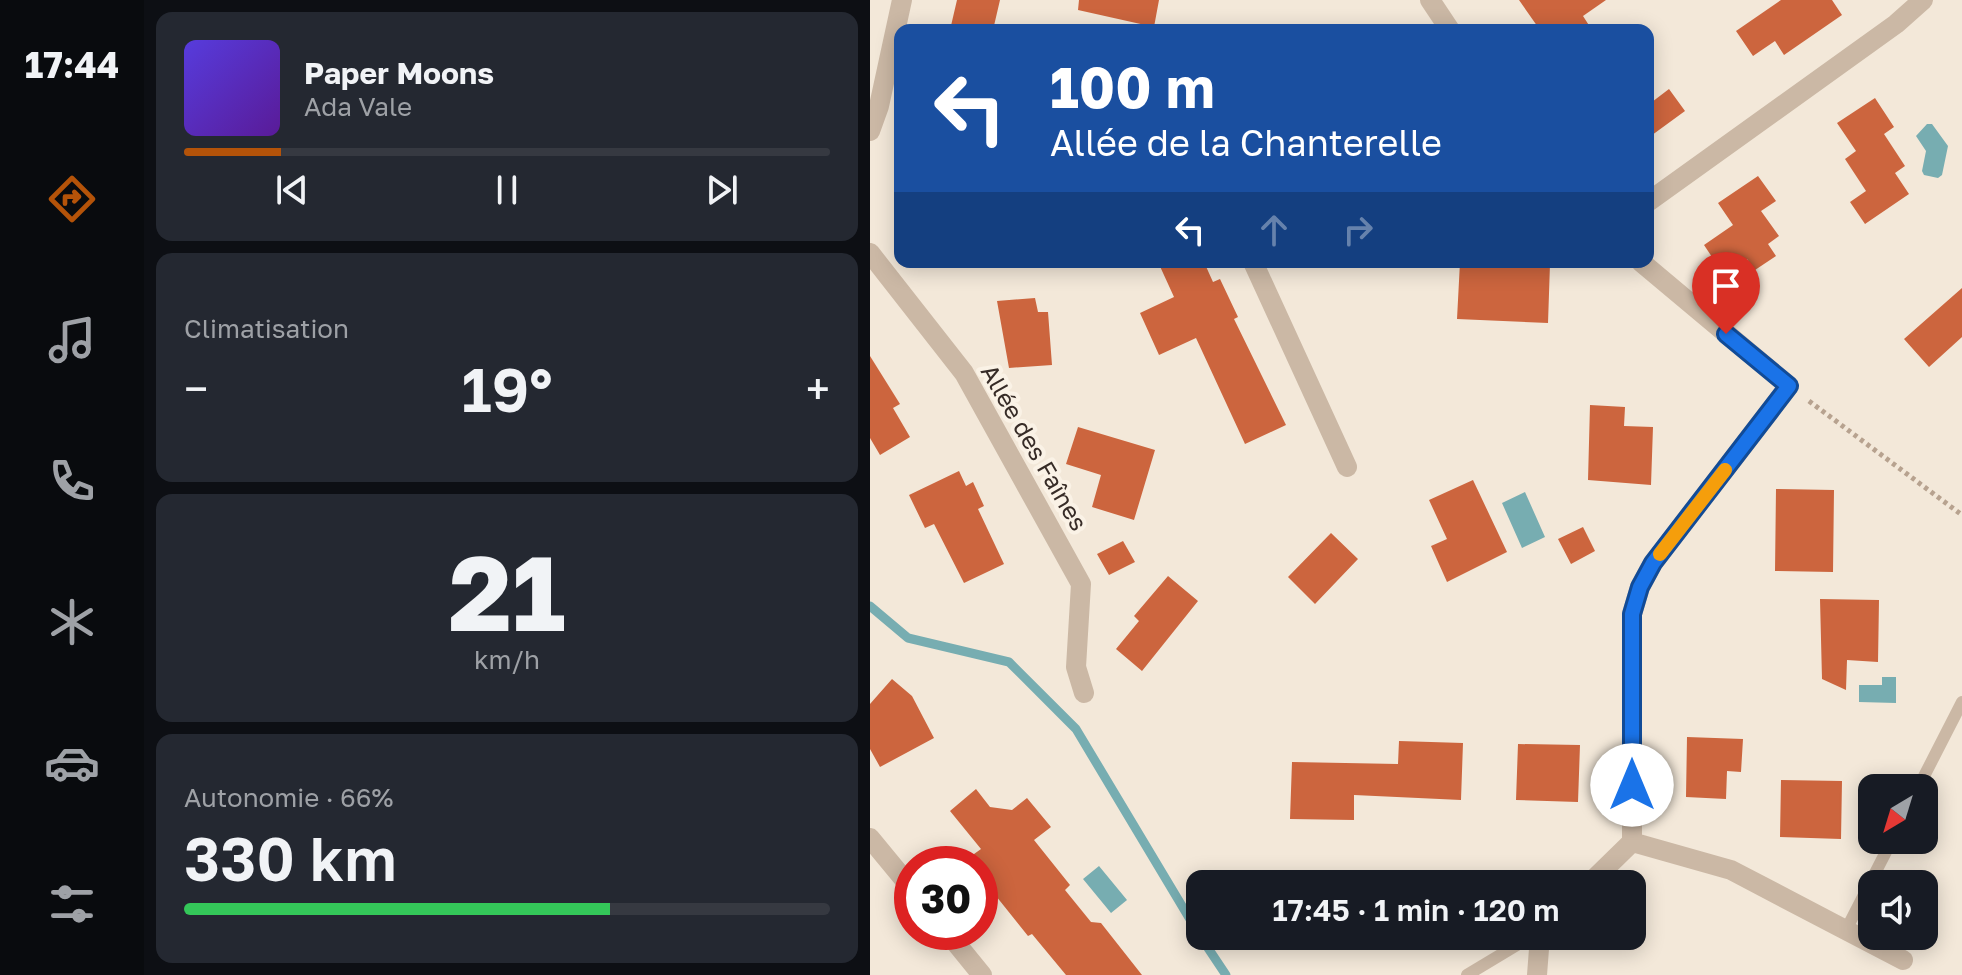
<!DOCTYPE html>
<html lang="fr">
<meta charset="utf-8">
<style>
body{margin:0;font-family:"Golos Text",sans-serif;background:#242831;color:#f1f3f6;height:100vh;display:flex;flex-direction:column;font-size:30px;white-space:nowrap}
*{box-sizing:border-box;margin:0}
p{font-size:26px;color:#9ea1a6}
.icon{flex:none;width:44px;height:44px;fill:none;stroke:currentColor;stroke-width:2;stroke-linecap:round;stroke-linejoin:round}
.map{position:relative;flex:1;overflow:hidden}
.details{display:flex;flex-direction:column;gap:12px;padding:12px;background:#0d0f14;width:726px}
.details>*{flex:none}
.hud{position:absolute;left:24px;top:24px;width:760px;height:244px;border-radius:16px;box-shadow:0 4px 20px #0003;background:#1a4fa0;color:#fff;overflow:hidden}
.needle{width:52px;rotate:218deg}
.fabs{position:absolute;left:988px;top:774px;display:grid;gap:16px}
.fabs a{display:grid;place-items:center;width:80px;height:80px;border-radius:16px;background:#171b24;box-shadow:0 4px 20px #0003;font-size:40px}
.speed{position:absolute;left:24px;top:846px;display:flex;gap:16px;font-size:40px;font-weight:700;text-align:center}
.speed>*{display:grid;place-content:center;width:104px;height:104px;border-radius:50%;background:#171b24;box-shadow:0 4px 20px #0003;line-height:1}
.speed .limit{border:12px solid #d22;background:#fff;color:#111}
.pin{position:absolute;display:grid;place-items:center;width:68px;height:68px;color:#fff;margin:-82px -34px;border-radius:50% 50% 50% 0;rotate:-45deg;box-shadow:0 0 8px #0007}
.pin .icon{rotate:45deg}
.me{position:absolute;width:88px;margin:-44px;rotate:0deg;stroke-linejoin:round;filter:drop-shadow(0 0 6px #0008)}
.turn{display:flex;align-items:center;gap:28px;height:168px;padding:0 24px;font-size:36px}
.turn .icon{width:104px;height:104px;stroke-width:2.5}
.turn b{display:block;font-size:56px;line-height:68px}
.lanes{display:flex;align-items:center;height:76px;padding:0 24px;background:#0003;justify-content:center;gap:40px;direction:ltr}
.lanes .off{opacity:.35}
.big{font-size:60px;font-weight:600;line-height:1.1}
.details .tile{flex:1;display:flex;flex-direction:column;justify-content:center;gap:12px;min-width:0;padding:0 28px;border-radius:16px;background:#242831}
.details .dial{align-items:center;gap:0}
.dial b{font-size:104px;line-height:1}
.song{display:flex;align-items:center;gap:24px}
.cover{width:96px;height:96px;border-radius:12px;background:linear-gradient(135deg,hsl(250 70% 55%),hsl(270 70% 35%))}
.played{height:8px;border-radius:4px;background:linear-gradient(90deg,#b45309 15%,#363941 15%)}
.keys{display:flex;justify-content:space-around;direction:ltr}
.heat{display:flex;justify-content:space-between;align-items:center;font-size:44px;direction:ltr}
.charge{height:12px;border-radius:6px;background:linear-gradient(90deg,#34c759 66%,#363941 0)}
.trip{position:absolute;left:316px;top:870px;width:460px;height:80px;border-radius:16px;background:#171b24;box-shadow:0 4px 20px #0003;font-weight:600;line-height:80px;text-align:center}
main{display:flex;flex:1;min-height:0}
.tab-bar{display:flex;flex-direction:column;width:144px;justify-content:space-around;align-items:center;background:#090b0e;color:#9ea1a6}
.tab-bar .icon{width:56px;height:56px}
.tab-bar .current{color:#b45309}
.tab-bar b{font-size:36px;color:#f1f3f6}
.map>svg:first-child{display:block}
.water{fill:#77adb1}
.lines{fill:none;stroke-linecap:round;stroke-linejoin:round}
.stream{stroke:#77adb1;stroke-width:9}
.building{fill:#cc653e}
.path{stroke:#b7a28f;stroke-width:5;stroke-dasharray:4 4;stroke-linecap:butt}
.service{stroke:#cbb8a5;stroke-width:12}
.minor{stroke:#cbb8a5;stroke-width:20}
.route-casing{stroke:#114b97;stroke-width:20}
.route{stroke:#1a73e8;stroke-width:14}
.slow{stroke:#f59e0b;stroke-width:14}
.labels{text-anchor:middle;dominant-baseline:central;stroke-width:8;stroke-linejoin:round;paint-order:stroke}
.street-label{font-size:24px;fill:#372c27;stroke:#faf2e6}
</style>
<main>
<nav class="tab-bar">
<b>17:44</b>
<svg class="icon current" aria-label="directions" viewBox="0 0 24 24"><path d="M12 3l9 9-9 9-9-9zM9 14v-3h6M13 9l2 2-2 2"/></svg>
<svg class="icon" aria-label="music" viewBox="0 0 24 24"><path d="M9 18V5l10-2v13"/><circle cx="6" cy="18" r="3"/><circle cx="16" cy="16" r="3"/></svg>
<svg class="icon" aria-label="phone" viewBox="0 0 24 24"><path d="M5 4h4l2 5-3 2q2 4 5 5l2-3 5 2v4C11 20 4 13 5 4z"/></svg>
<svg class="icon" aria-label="climate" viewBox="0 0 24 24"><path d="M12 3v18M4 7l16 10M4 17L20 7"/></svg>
<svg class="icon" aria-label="car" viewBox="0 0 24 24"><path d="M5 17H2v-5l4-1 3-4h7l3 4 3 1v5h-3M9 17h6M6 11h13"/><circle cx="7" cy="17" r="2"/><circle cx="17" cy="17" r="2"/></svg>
<svg class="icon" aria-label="filters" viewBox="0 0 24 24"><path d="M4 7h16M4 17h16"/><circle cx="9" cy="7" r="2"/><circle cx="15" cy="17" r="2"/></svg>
</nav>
<section class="details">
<div class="tile">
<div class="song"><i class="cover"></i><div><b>Paper Moons</b><p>Ada Vale</p></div></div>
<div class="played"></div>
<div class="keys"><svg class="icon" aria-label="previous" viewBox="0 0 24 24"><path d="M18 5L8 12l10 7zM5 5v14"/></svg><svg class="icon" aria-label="pause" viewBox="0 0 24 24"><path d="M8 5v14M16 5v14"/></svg><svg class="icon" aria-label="next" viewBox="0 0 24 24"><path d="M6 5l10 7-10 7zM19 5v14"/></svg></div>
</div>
<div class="tile"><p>Climatisation</p>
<div class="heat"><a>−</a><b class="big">19°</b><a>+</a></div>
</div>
<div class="tile dial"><b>21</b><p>km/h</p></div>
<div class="tile"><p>Autonomie · 66%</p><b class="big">330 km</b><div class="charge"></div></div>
</section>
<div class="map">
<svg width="1092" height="975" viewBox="0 0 1092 975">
<rect width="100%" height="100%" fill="#f3e8d9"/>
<path class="water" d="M 1057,124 L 1062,124 L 1078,146 L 1072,175 L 1068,178 L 1054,175 L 1052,171 L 1056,151 L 1046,136 Z
M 655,492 L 675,537 L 652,548 L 632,503 Z
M 1012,677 L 1026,677 L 1026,703 L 989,702 L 989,685 L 1012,685 Z
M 229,866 L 257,900 L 241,913 L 213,879 Z"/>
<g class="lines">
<path class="stream" d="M 0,606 L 38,638 L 139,662 L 206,729 L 330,936
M 330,936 L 356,975"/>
</g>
<path class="building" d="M 87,0 L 130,0 L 123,30 L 80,30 Z
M 209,0 L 289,0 L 284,27 L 208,10 Z
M 649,0 L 736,0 L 713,16 L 722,30 L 670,30 Z
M 911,0 L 962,0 L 972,15 L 914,55 L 905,41 L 883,56 L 866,31 Z
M 799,89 L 815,111 L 778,138 L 778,105 Z
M 1005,98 L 1024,127 L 1014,134 L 1035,166 L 1025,173 L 1039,194 L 995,224 L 980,202 L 996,191 L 975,159 L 986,151 L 967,123 Z
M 888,176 L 906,201 L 891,211 L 909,236 L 898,244 L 906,256 L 885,270 L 877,259 L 854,275 L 834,245 L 863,225 L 848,203 Z
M 288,262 L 334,262 L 343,282 L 350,279 L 368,317 L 364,319 L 416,425 L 375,444 L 326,338 L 289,355 L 270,313 L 304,297 Z
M 590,262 L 680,264 L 678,323 L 587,319 Z
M 1092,288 L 1092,337 L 1059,367 L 1034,339 Z
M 165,298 L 168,312 L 178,312 L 182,365 L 139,368 L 127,301 Z
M 0,356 L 30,404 L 23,408 L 40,437 L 10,455 L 0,438 Z
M 720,405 L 755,407 L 754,426 L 783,427 L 781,485 L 718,480 Z
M 208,427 L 285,450 L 264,520 L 222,507 L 231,475 L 196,464 Z
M 89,471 L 96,486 L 103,482 L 114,506 L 108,509 L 134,564 L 94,583 L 64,524 L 55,528 L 39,495 Z
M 603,480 L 637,552 L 577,582 L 561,546 L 577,539 L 559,500 Z
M 906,489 L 964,490 L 963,572 L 905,571 Z
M 713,527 L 725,551 L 701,564 L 688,539 Z
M 461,533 L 488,559 L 445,604 L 418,577 Z
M 253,541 L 265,562 L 239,575 L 227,554 Z
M 298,576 L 328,601 L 272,671 L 246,649 L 269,621 L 264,616 Z
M 950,599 L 1009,600 L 1008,662 L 977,660 L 976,690 L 952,679 Z
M 22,679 L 42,696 L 64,738 L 10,767 L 0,749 L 0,704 Z
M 817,737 L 873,739 L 871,772 L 857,771 L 856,799 L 816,797 Z
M 529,741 L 593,743 L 591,800 L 484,795 L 484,820 L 420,819 L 422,762 L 528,764 Z
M 648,744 L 710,745 L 708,802 L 646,800 Z
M 911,780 L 972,781 L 971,839 L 910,837 Z
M 106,789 L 120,807 L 142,810 L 157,798 L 181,827 L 164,840 L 200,885 L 195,890 L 221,922 L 231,923 L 272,975 L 196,975 L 162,934 L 158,936 L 110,876 L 110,864 L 101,864 L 97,859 L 111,849 L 80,811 Z"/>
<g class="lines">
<path class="path" d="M 939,401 L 1092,515"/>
<path class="service" d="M 1048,788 L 1092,702
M 976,930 L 1022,840
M 597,975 L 662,936"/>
<path class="minor" d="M 560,0 L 580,30
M 0,131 L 9,106 L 32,0
M 778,202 L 1026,24 L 1053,0
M 0,253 L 94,373 L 211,584 L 206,667 L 214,693
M 383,262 L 477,467
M 0,838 L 42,889
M 762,842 L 861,870 L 1033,960
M 719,884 L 762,842 L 762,614 L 770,587 L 783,563 L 919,386 L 771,262
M 77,932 L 112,975
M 667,975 L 670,936"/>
</g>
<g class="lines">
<defs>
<path id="route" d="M 762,785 L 762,614 L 770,587 L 783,563 L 919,386 L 856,334"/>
</defs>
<use href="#route" class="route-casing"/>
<use href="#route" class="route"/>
<path class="slow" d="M 790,554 L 855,470"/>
</g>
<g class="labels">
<g class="street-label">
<text transform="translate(165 447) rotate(60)">Allée des Faînes</text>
</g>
</g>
</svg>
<div class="fabs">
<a><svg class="needle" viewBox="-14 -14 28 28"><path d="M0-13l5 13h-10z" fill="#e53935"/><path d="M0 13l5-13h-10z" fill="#9ea1a6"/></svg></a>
<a><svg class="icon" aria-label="sound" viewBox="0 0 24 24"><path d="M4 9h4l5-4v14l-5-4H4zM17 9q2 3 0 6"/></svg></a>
</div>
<div class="speed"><div class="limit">30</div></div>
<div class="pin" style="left:856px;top:334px;background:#d93025"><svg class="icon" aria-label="arrive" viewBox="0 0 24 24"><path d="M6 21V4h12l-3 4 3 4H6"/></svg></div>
<svg class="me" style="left:762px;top:785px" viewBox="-20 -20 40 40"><circle r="19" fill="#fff"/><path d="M0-13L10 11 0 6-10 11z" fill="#1a73e8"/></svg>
<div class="trip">17:45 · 1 min · 120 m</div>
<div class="hud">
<div class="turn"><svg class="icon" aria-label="left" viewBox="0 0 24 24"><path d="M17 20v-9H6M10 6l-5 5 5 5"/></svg><div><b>100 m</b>Allée de la Chanterelle</div></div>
<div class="lanes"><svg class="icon" aria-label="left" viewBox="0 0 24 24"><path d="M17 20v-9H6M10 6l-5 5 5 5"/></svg><svg class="icon off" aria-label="ahead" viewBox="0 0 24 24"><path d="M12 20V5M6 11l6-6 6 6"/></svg><svg class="icon off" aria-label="right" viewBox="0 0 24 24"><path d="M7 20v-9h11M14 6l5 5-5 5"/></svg></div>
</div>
</div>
</main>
